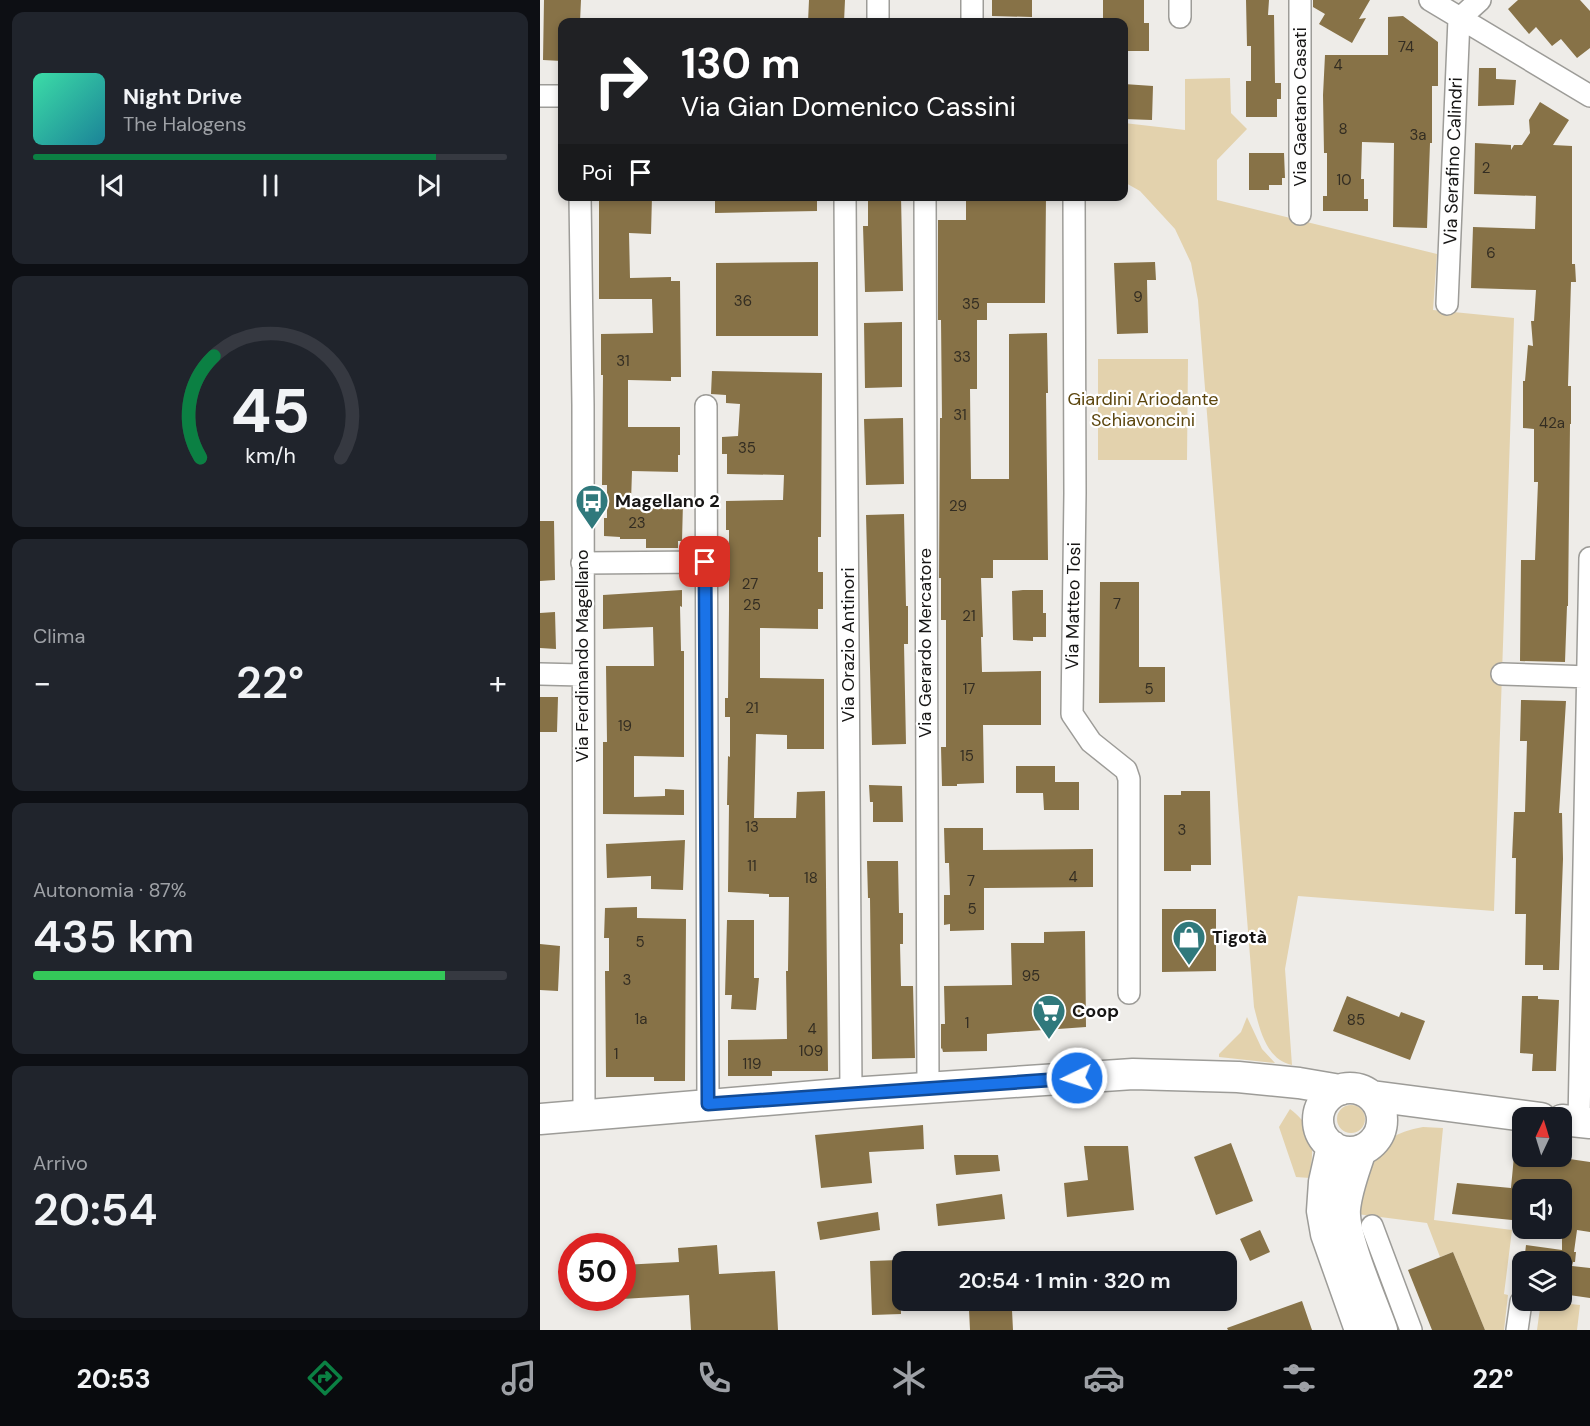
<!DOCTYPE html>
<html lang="it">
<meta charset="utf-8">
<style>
body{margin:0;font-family:"DM Sans",sans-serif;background:#20242c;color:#f1f3f6;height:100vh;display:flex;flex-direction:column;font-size:22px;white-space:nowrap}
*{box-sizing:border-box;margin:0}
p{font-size:20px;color:#9ea1a6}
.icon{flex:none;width:33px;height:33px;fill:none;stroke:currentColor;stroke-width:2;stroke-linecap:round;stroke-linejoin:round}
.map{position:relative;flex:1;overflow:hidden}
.side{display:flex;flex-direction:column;gap:12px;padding:12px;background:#0d0f14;width:540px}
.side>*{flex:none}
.guide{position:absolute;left:18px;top:18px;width:570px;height:183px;border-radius:12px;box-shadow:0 3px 9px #0003;background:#202124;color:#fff;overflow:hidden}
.needle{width:39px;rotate:4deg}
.tools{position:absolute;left:972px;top:1107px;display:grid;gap:12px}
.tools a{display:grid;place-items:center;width:60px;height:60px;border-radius:12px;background:#171b24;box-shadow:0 3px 9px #0003;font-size:30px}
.speed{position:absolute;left:18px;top:1233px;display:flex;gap:12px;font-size:30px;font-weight:700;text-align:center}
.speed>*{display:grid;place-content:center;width:78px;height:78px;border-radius:50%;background:#171b24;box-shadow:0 3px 9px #0003;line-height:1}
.speed .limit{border:9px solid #d22;background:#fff;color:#111}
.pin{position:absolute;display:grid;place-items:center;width:51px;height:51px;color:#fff;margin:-26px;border-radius:12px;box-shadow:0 3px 9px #0006}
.me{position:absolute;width:66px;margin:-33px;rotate:266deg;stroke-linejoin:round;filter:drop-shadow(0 0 4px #0008)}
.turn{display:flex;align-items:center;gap:21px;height:126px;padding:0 24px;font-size:27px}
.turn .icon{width:78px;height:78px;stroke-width:2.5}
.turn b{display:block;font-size:42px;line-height:51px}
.then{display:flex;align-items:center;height:57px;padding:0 24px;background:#0003;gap:12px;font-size:22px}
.big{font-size:45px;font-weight:600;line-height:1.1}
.side .tile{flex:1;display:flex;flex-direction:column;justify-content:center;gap:9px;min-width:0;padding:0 21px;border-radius:12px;background:#20242c}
.side .dial{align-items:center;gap:0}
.dial svg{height:156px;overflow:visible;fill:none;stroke:#363941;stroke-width:7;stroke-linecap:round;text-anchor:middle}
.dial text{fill:#f1f3f6;stroke:none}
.song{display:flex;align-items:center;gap:18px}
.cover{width:72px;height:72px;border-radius:9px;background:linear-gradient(135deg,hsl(160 70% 55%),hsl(190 70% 35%))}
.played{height:6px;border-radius:3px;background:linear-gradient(90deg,#0b8043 85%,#363941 85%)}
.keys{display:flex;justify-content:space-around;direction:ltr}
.heat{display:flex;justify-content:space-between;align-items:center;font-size:33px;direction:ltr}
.charge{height:9px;border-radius:4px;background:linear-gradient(90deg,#34c759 87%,#363941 0)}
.trip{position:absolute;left:352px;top:1251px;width:345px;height:60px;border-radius:12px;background:#171b24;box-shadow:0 3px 9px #0003;font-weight:600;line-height:60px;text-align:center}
.tab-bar{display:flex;height:96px;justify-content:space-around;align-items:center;background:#090b0e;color:#9ea1a6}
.tab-bar .icon{width:42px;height:42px}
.tab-bar .selected{color:#0b8043}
.tab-bar b{font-size:27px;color:#f1f3f6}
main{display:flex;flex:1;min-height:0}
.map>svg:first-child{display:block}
.green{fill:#e3d2ad}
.building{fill:#877247}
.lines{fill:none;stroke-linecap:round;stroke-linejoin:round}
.street-casing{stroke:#9d9c98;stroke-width:24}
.secondary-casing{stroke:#9d9c98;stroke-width:33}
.street{stroke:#fff;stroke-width:21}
.secondary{stroke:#fff;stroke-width:30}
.route-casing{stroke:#114b97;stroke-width:15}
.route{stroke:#1a73e8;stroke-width:10}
.labels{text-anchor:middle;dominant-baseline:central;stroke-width:4.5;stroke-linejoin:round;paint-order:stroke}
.number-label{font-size:15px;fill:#332d22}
.street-label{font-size:18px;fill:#171615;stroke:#fff}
.park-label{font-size:18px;fill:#5c460e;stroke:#fff}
.poi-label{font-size:18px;font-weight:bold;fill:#171615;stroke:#fff;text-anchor:start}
</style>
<main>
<section class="side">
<div class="tile">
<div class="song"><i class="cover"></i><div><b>Night Drive</b><p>The Halogens</p></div></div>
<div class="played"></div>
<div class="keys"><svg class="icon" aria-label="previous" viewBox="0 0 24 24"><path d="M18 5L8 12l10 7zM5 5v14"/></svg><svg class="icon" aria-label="pause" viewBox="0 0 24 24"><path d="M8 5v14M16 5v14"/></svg><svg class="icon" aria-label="next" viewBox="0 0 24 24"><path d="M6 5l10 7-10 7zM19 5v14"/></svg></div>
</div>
<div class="tile dial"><svg viewBox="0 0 100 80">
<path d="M14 69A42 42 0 1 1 86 69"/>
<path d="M14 69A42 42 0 0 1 21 17" stroke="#0b8043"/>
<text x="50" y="56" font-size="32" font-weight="700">45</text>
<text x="50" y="72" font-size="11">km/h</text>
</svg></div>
<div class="tile"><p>Clima</p>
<div class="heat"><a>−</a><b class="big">22°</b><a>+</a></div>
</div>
<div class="tile"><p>Autonomia · 87%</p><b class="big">435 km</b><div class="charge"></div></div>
<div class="tile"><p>Arrivo</p><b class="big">20:54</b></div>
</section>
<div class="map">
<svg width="1050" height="1330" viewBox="0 0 1050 1330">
<rect width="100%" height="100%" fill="#eeece8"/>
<path class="green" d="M 690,78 L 691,113 L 707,129 L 677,160 L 677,200 L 897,254 L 893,310 L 974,318 L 954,911 L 758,896 L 745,969 L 752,1065 C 726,1059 720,1030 714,1007 L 658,300 L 651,263 L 635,229 L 600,191 L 584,182 L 584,123 L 645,130 L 645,79 Z
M 558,359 L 648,359 L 647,460 L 558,460 Z
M 707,1017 L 722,1049 L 735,1063 L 679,1057 L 679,1054 L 701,1032 Z
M797 1119a14 14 0 1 1 28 0a14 14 0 1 1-28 0Z
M 750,1109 C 777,1129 773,1148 770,1178 L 756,1177 L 739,1127 Z
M 883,1127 L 903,1128 L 894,1220 L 972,1230 L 964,1294 L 968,1295 L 964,1330 L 945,1330 L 913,1252 L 900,1257 L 887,1223 L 817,1214 C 828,1169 829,1136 883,1127 Z
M 532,1300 L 603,1300 L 603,1301 L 533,1309 Z
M 1001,1301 L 1040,1305 L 1037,1330 L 997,1330 Z"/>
<path class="building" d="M 4,0 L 41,0 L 40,22 L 22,22 L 22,61 L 3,60 Z
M 269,0 L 305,0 L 304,22 L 268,22 Z
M 452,0 L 492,0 L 492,17 L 452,16 Z
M 563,0 L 604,0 L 604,23 L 609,23 L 609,51 L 584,51 L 584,22 L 563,22 Z
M 706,0 L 729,0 L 728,15 L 734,15 L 735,83 L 741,83 L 741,99 L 737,99 L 737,117 L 706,117 L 706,81 L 711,81 L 711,46 L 707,46 Z
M 773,0 L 830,0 L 819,19 L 826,18 L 812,43 L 779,24 L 785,14 L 773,7 Z
M 978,0 L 1040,0 L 1050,11 L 1050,48 L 1037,58 L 1021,39 L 1012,46 L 996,27 L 989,34 L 968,9 Z
M 863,16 L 898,42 L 898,86 L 892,86 L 892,143 L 890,143 L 887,228 L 853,227 L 854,143 L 822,142 L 821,179 L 824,179 L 824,199 L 828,199 L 828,211 L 783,211 L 783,196 L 787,196 L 787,153 L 784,153 L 783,95 L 785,55 L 848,55 L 848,17 Z
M 939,68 L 956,68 L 956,79 L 976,80 L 974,105 L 938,106 Z
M 584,84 L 613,86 L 612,120 L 584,119 Z
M 1000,102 L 1029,120 L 1013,145 L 1032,146 L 1032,264 L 1035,264 L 1036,282 L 1031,282 L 1028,386 L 1031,386 L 1031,424 L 1030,424 L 1028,606 L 1027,606 L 1025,662 L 980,661 L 981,560 L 995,560 L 998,482 L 994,482 L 994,429 L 983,428 L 983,381 L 985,381 L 988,345 L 993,346 L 991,321 L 994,321 L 996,290 L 931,288 L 933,227 L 995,229 L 996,196 L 934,194 L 935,143 L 971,145 L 971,150 L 974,145 L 982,145 L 990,133 L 989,120 Z
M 709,153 L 744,153 L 745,178 L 742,178 L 742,185 L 729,185 L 729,190 L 709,190 Z
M 59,196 L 112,196 L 111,234 L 89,233 L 90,278 L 131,277 L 131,281 L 140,281 L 141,377 L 131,377 L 131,381 L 88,380 L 88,427 L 140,427 L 140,455 L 138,455 L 138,472 L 92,471 L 91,502 L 143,502 L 142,541 L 138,541 L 138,548 L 106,548 L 106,539 L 80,539 L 80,537 L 64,536 L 64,518 L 67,518 L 67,485 L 62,485 L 63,375 L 61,375 L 61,334 L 113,333 L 112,299 L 59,299 Z
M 175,196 L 277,196 L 277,211 L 175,213 Z
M 328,196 L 361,196 L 363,291 L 325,292 L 323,226 L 328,226 Z
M 426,196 L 506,196 L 505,303 L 447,303 L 447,320 L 437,320 L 437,389 L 430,389 L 431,479 L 469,479 L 469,334 L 507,333 L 508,393 L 506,393 L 508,560 L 453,560 L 453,578 L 441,578 L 443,637 L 441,637 L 442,672 L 501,671 L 501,725 L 443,725 L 444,783 L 417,784 L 417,786 L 402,786 L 401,747 L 406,747 L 406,620 L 401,620 L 401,578 L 399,578 L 400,418 L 402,418 L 401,320 L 398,320 L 398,220 L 426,220 Z
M 278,262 L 278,336 L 176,336 L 176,263 Z
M 615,262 L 616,280 L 607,280 L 608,333 L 577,334 L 574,263 Z
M 362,322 L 362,387 L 325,388 L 324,323 Z
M 172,371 L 282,373 L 281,537 L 278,537 L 278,572 L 283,572 L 283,609 L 278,609 L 278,629 L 220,628 L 220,678 L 284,679 L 284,749 L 247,749 L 247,735 L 216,734 L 214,818 L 256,818 L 257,792 L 285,791 L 288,1071 L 232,1071 L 232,1076 L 188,1076 L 188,1040 L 247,1039 L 246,971 L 248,971 L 249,897 L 229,897 L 229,894 L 188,892 L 189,805 L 187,805 L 188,756 L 190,757 L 190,717 L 185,717 L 185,698 L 188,698 L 189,609 L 189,530 L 186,530 L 186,501 L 243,500 L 244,475 L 187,474 L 187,454 L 182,454 L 182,437 L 198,436 L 200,404 L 186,403 L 186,395 L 171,394 Z
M 363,418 L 364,484 L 326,485 L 324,419 Z
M 364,514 L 366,606 L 368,606 L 368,644 L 364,644 L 366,744 L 332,745 L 326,515 Z
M 0,521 L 14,521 L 15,580 L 0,581 Z
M 560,582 L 599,582 L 599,667 L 625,667 L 625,702 L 559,703 Z
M 142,590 L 142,607 L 140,606 L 141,651 L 144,651 L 144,757 L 94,756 L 94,797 L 125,796 L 125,789 L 144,790 L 144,815 L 63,814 L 63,742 L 67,742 L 66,666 L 114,666 L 113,627 L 63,629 L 63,595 Z
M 483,590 L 503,590 L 503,613 L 506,613 L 506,637 L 493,637 L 493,641 L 473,640 L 472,591 Z
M 15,612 L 16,649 L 0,648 L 0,613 Z
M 0,697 L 18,697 L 17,732 L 0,732 Z
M 981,700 L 1026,701 L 1019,813 L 1022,813 L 1023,859 L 1019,970 L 1003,970 L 1003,965 L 985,965 L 986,914 L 975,914 L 976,858 L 972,858 L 974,812 L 985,812 L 987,741 L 980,741 Z
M 476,766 L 515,766 L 515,782 L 539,782 L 539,810 L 504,810 L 503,793 L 476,793 Z
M 329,785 L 362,786 L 363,822 L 333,822 L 333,802 L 330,802 Z
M 641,791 L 670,791 L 671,865 L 651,865 L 651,871 L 624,871 L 624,795 L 641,795 Z
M 404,828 L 443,828 L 443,850 L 553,849 L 553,887 L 444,888 L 444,930 L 410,931 L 410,924 L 404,925 L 404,895 L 410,895 L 409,863 L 405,863 Z
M 145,840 L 143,890 L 111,889 L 111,876 L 67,878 L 66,844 Z
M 327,861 L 358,861 L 359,913 L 363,913 L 363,944 L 360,944 L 361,986 L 373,986 L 375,1058 L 332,1059 L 330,898 L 328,898 Z
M 97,907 L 97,918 L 146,919 L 145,1081 L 114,1081 L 114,1077 L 66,1077 L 65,971 L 69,971 L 69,938 L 64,938 L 65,908 Z
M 622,909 L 676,909 L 676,971 L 622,972 Z
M 187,920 L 214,920 L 214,978 L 219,978 L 216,1010 L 191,1009 L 192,995 L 185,995 Z
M 545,931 L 546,1027 L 447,1034 L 447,1051 L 403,1052 L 402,1048 L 401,1049 L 401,1024 L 405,1024 L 404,986 L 472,985 L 471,943 L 504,943 L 504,932 Z
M 0,944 L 20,946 L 18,991 L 0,990 Z
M 807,996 L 859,1017 L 861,1012 L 885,1021 L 870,1060 L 793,1031 Z
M 982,996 L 998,996 L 998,999 L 1019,1000 L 1016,1071 L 992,1071 L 993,1054 L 980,1053 Z
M 383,1125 L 384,1149 L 329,1152 L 332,1183 L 281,1188 L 275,1135 Z
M 691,1143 L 713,1201 L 676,1215 L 654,1157 Z
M 544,1146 L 588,1146 L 594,1210 L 527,1217 L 524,1183 L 548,1180 Z
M 414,1155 L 458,1155 L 460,1171 L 416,1175 Z
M 974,1156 L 1009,1156 L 1050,1162 L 1050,1232 L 1037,1230 L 1034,1252 L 1036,1252 L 1035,1262 L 1033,1262 L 1032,1266 L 1050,1268 L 1050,1298 L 1022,1294 L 1022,1262 L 984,1262 L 986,1245 L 1022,1250 L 1022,1190 L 982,1190 L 982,1221 L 912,1214 L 917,1183 L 971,1188 Z
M 462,1194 L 465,1219 L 398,1226 L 396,1204 Z
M 338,1212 L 340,1230 L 280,1240 L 277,1222 Z
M 720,1230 L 730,1252 L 710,1261 L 700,1239 Z
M 177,1245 L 179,1274 L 235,1271 L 238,1330 L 151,1330 L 149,1295 L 82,1299 L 82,1265 L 139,1262 L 138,1248 Z
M 913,1252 L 945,1330 L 892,1330 L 868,1270 Z
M 359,1260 L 361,1314 L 332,1315 L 330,1261 Z
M 762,1301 L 772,1330 L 688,1330 L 687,1328 Z
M 429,1309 L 472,1310 L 473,1330 L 430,1330 Z"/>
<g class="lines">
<defs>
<path id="street" d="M 760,0 L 760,214
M 890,0 L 1050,96
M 640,17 L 640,0
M 338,22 L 338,0
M 432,22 L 432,0
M 0,96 L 22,96
M 40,196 L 43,405 L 44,1115
M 305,196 L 311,1093
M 385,196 L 388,1089
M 534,196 L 535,493 L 532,714 L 551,742 L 586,770 L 589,779 L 589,993
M 907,304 L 919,19 L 940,0
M 166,406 L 168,1104
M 42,563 L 165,562
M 0,674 L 42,675
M 962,674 L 1050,677
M 1039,1122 L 1050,558
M 832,1226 L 871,1330
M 977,1330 L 981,1302"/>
<path id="secondary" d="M778 1120a32 32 0 1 1 64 0a32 32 0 1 1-64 0Z
M 832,1096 L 1001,1118
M 0,1119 L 311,1093 L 593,1074 L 698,1077 L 759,1083 L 800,1090
M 1022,1120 L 1050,1123
M 792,1146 L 784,1182 L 782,1211 L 786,1234 L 820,1330
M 821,1150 C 815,1169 807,1188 805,1209 C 803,1236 832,1302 842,1330"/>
</defs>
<use href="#street" class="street-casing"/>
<use href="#secondary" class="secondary-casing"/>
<use href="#street" class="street"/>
<use href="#secondary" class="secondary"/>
</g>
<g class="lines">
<defs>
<path id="route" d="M 165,562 L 168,1104 L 537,1078"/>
</defs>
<use href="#route" class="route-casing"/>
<use href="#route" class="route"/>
</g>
<defs>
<symbol id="bus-pin" viewBox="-11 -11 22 30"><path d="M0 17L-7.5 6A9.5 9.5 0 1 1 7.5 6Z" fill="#30797c" stroke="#fff"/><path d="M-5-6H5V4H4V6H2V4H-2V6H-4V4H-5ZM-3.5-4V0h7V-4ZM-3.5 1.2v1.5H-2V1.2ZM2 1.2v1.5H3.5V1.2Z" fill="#fff"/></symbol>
<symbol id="shop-pin" viewBox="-11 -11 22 30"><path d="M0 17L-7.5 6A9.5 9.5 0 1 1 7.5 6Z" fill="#30797c" stroke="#fff"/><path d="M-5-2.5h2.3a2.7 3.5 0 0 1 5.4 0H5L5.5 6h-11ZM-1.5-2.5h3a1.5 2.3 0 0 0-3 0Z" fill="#fff"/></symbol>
<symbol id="supermarket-pin" viewBox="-11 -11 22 30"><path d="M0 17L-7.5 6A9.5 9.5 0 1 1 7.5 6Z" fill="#30797c" stroke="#fff"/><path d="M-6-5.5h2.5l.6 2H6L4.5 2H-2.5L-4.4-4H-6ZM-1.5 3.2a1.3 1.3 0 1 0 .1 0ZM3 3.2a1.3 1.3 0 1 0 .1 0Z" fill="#fff"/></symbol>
</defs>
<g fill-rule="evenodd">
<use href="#bus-pin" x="33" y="482" width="38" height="52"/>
<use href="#shop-pin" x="630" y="918" width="38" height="52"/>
<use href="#supermarket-pin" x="490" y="992" width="38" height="52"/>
</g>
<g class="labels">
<g class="number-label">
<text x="866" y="47">74</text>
<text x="798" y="65">4</text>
<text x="803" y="129">8</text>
<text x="878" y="135">3a</text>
<text x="946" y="168">2</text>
<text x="804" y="180">10</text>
<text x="951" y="253">6</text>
<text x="598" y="297">9</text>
<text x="203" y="301">36</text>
<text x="431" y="304">35</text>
<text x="422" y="357">33</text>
<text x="83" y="361">31</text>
<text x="420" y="415">31</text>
<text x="1012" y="423">42a</text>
<text x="207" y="448">35</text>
<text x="418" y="506">29</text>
<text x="97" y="523">23</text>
<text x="210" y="584">27</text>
<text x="577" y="604">7</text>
<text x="212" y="605">25</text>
<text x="429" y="616">21</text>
<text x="429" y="689">17</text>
<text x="609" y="689">5</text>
<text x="212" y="708">21</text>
<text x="85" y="726">19</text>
<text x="427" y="756">15</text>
<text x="212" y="827">13</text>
<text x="642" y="830">3</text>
<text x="212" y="866">11</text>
<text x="533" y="877">4</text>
<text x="271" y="878">18</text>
<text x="431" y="881">7</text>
<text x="432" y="909">5</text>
<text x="100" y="942">5</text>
<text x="491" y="976">95</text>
<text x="87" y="980">3</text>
<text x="101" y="1019">1a</text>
<text x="816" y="1020">85</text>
<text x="427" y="1023">1</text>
<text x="272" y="1029">4</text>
<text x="271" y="1051">109</text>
<text x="76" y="1054">1</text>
<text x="212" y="1064">119</text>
</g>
<g class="street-label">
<text transform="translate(760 107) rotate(-90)">Via Gaetano Casati</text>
<text transform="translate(913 161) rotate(-88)">Via Serafino Calindri</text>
<text transform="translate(533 606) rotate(-89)">Via Matteo Tosi</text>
<text transform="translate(385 643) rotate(-90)">Via Gerardo Mercatore</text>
<text transform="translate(308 645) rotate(-90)">Via Orazio Antinori</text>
<text transform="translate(42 656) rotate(-90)">Via Ferdinando Magellano</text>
</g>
<g class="park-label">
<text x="603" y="399">Giardini Ariodante<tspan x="603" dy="21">Schiavoncini</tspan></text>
</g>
<g class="poi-label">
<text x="75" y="501">Magellano 2</text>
<text x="672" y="937">Tigotà</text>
<text x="532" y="1011">Coop</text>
</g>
</g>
</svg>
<div class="tools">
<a><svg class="needle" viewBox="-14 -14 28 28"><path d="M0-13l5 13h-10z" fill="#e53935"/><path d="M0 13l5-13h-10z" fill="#9ea1a6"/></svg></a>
<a><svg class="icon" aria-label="sound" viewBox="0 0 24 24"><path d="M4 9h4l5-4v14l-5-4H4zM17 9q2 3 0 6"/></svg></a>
<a><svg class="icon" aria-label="layers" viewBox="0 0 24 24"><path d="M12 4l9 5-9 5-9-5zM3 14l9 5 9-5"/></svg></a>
</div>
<div class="speed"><div class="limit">50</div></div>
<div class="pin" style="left:165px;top:562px;background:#d93025"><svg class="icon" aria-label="arrive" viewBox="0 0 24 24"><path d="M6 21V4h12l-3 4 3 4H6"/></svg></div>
<svg class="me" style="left:537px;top:1078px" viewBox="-20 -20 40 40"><circle r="17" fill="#1a73e8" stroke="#fff" stroke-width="3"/><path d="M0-11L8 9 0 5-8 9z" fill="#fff"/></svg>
<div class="trip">20:54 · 1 min · 320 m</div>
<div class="guide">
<div class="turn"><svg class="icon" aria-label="right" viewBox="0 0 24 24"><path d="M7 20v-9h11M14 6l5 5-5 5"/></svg><div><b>130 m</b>Via Gian Domenico Cassini</div></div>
<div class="then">Poi<svg class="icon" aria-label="arrive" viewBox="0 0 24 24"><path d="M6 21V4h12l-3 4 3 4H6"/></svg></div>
</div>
</div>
</main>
<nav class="tab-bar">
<b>20:53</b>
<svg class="icon selected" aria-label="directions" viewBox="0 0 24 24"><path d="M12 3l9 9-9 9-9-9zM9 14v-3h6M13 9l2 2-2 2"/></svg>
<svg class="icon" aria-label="music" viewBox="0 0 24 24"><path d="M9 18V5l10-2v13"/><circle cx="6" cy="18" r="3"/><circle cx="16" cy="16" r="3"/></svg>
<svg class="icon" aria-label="phone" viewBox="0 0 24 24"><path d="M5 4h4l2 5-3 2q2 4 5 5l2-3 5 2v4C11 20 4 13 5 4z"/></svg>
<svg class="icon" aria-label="climate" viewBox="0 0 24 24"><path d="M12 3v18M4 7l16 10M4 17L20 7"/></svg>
<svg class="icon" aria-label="car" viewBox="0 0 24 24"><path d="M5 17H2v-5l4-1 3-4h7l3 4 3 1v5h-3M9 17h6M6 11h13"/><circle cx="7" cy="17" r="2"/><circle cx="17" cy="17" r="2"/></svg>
<svg class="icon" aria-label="filters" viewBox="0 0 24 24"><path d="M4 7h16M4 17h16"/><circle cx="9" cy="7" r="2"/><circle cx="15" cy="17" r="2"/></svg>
<b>22°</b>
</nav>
